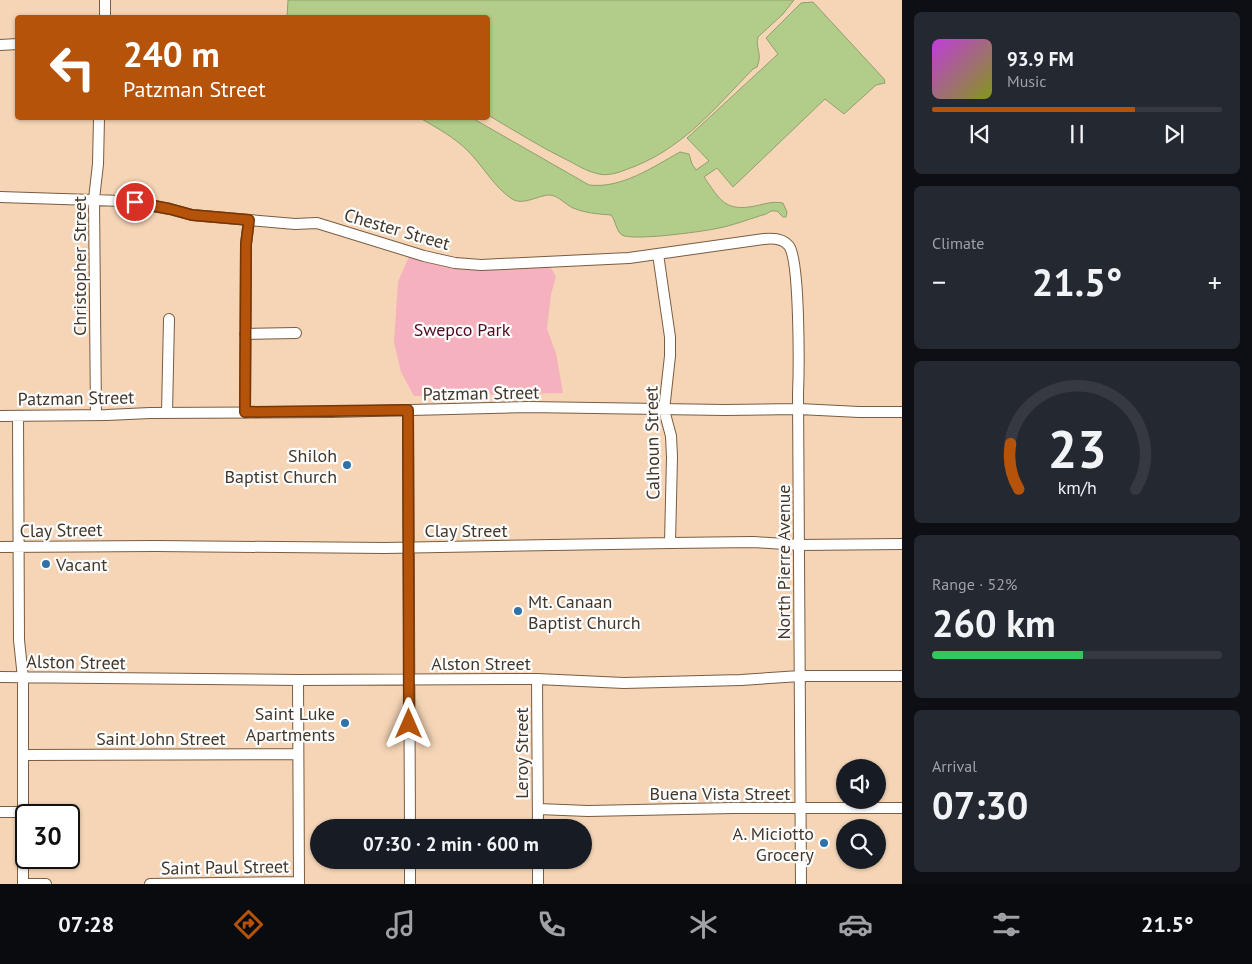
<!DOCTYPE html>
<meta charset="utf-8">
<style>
body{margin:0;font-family:"PT Sans",sans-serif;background:#242831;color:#f1f3f6;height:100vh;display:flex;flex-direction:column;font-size:19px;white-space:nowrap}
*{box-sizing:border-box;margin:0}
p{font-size:16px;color:#9ea1a6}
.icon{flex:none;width:28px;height:28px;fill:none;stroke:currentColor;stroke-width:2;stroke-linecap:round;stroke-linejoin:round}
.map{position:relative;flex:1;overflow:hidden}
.drawer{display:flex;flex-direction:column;gap:12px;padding:12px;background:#0d0f14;width:350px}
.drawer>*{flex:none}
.guide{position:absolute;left:15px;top:15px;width:475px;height:105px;border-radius:5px;box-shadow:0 1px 4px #0004;background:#b45309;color:#fff;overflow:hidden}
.fabs{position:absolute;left:836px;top:759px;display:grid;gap:10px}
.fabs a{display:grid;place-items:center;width:50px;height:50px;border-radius:50%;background:#171b24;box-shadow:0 1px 4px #0004;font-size:25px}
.speed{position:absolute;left:15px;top:804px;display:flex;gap:10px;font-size:25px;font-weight:700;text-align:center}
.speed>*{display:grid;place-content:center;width:65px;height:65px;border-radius:50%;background:#171b24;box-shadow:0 1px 4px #0004;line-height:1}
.speed .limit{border:2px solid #111;border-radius:8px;background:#fff;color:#111}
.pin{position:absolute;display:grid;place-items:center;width:42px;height:42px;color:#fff;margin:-21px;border:2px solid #fff;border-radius:50%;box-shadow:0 1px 5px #0007}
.me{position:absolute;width:55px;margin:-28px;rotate:0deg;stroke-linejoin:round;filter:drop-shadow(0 0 4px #0008)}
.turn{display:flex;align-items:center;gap:18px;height:105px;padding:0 25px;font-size:22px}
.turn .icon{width:65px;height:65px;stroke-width:2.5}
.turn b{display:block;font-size:35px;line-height:42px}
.big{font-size:38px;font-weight:700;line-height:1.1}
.drawer .card{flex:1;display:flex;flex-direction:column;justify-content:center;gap:8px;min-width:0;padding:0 18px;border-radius:8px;background:#242831}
.drawer .dial{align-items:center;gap:0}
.dial svg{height:130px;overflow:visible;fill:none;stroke:#363941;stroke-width:7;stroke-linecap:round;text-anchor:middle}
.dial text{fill:#f1f3f6;stroke:none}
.song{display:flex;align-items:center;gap:15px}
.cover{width:60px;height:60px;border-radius:8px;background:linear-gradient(135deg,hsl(290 70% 55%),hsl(70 70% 35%))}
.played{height:5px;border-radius:2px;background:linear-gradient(90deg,#b45309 70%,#363941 70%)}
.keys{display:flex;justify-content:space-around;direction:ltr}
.heat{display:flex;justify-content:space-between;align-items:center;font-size:28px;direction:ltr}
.charge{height:8px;border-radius:4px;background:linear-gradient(90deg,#34c759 52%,#363941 0)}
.trip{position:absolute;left:310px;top:819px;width:282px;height:50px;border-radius:25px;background:#171b24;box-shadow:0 1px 4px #0004;font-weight:700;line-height:50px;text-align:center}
.tab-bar{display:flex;height:80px;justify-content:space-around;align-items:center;background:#090b0e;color:#9ea1a6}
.tab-bar .icon{width:35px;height:35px}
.tab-bar .active{color:#b45309}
.tab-bar b{font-size:22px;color:#f1f3f6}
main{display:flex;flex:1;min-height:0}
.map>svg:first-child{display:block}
.green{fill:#f5b1be}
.water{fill:#b1cd89;stroke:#90a06c}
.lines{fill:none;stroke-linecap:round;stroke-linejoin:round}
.minor-casing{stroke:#795d41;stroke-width:12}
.minor{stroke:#fff;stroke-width:10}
.route-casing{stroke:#753606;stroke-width:12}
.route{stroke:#b45309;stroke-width:9}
.poi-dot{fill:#3072a8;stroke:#fdfdfd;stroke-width:2}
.labels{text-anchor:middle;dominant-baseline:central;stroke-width:4.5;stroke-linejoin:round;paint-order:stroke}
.street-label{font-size:18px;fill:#43372a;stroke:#fdfdfd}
.park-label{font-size:18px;fill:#500b22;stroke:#fdfdfd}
.poi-label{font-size:18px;fill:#43372a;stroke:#fdfdfd;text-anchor:end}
</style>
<main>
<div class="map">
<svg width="902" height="884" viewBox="0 0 902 884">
<rect width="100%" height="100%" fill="#f5d5b6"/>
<path class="green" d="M 411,252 L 455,263 L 547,261 L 556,277 L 551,294 L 547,329 L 556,353 L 563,393 L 414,396 L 401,372 L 394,342 L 398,282 Z"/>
<path class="water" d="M 288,0 L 794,0 L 783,14 L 758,37 C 755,50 763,52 757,67 L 753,69 C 713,110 681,151 625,170 C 618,173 607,176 599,174 C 589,172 580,167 571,162 C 542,148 515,131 488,115 L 488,18 L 287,17 Z
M 813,2 L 884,79 L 885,83 L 876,85 L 844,114 L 825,99 L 733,187 L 717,168 L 704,177 C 720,200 725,212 755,206 C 765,204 772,201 783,203 L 787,212 L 786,217 L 783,217 L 777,211 L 771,211 L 766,214 C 749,219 732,226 714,229 C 699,232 633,241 622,235 C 616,231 616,221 611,215 C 598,214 585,213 573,208 C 566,205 559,196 550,195 C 538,195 524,206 512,199 C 494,187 483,166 468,151 C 454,137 437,128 420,118 L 472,118 L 589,185 C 621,189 653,167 680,152 L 689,154 L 692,164 L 696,170 L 709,161 L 687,138 L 778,54 L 766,38 L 801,3 Z"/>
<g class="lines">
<defs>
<path id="minor" d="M 105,18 L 105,0
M 0,45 L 18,44
M 0,197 L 123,201 L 170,209 L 192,215 L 295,224 L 317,223 L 424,256 L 455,263 L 481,265 L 629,258 L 764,239 C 773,238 783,238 789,246 C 800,261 799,370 798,394 L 801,884
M 658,254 L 670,337 L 670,356 L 664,410 L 671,436 L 672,457 L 670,543
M 245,334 L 296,333
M 408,410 L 410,828
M 167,413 L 169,319
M 245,413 L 246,244 L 249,220
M 96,415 L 94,199 L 98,164 L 99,118
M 0,416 L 107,415 L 150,413 L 331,412 L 528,407 L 725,410 L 799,409 L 859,412 L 902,412
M 18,416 L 19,640 L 23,678 L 23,884
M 0,547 L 155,546 L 385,548 L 670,543 L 754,542 L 799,545 L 902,544
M 0,677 L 298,680 L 537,679 L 624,683 L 741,680 L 800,676 L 902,676
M 537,679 L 538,828
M 298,680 L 299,884
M 23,755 L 298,754
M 538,809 L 588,811 L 733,808 L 902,808
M 0,812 L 24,812
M 410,860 L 410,884
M 538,860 L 538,884
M 23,884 L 46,884
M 150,884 L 299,882"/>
</defs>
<use href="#minor" class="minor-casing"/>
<use href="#minor" class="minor"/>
</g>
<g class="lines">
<defs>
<path id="route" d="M 135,202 L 170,209 L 192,215 L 249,220 L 246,244 L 245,412 L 408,410 L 409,724"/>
</defs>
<use href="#route" class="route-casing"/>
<use href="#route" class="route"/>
</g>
<g class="poi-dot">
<circle cx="347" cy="465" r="5"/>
<circle cx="46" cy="564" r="5"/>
<circle cx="518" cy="611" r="5"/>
<circle cx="345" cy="723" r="5"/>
<circle cx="824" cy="843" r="5"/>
</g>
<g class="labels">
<g class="street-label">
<text transform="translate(397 229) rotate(16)">Chester Street</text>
<text transform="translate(79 266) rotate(-90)">Christopher Street</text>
<text transform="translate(481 393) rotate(-1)">Patzman Street</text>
<text transform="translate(76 398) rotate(-1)">Patzman Street</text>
<text transform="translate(652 443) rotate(-91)">Calhoun Street</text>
<text transform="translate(61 530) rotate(-1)">Clay Street</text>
<text x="466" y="530">Clay Street</text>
<text transform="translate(783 562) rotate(-90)">North Pierre Avenue</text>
<text transform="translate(76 662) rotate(1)">Alston Street</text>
<text x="481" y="663">Alston Street</text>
<text x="161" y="738">Saint John Street</text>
<text transform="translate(521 753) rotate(-90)">Leroy Street</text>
<text x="720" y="793">Buena Vista Street</text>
<text transform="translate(225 867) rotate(-1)">Saint Paul Street</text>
</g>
<g class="park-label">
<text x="462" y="329">Swepco Park</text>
</g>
<g class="poi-label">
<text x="337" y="455">Shiloh<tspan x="337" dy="21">Baptist Church</tspan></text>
<text x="56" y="564" text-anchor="start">Vacant</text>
<text x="528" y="601" text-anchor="start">Mt. Canaan<tspan x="528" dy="21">Baptist Church</tspan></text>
<text x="335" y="713">Saint Luke<tspan x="335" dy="21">Apartments</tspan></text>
<text x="814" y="833">A. Miciotto<tspan x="814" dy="21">Grocery</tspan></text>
</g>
</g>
</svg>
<div class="fabs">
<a><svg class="icon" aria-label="sound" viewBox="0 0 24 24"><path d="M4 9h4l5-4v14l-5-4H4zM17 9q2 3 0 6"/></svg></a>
<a><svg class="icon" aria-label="search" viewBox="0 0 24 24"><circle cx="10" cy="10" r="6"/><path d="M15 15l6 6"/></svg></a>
</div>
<div class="speed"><div class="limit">30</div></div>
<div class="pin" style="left:135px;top:202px;background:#d93025"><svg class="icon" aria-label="arrive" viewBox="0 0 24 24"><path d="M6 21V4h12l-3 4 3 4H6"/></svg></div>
<svg class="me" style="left:409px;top:724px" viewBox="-20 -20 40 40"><path d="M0-17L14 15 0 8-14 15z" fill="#b45309" stroke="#fff" stroke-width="4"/></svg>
<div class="trip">07:30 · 2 min · 600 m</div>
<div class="guide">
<div class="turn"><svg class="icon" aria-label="left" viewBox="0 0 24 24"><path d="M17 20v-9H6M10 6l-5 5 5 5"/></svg><div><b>240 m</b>Patzman Street</div></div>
</div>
</div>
<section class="drawer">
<div class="card">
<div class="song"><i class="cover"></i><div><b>93.9 FM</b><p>Music</p></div></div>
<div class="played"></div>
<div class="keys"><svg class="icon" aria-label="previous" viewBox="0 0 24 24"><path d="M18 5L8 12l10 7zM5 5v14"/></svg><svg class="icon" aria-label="pause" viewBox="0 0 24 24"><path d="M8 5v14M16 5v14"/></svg><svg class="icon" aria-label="next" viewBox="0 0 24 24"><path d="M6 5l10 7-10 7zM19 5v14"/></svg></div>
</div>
<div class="card"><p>Climate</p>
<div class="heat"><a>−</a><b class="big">21.5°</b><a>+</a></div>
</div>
<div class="card dial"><svg viewBox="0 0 100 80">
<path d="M14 69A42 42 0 1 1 86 69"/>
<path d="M14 69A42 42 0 0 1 9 41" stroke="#b45309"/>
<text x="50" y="56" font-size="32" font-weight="700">23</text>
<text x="50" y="72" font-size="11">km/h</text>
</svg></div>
<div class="card"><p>Range · 52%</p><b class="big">260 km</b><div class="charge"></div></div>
<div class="card"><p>Arrival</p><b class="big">07:30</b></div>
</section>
</main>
<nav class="tab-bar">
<b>07:28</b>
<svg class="icon active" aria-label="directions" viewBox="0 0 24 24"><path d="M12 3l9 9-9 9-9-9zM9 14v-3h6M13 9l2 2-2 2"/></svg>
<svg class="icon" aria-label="music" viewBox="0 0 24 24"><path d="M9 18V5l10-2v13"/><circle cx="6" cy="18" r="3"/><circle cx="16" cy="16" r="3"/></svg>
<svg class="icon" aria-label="phone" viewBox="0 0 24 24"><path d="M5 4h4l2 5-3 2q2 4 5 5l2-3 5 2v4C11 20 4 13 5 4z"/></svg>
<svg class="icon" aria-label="climate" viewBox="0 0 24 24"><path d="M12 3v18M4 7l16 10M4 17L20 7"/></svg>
<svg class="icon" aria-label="car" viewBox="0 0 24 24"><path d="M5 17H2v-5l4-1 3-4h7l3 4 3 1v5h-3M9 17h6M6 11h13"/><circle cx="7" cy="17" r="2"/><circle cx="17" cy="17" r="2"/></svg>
<svg class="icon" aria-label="filters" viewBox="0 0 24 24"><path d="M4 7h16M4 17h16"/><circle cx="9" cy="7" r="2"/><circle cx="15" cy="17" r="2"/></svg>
<b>21.5°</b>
</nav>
